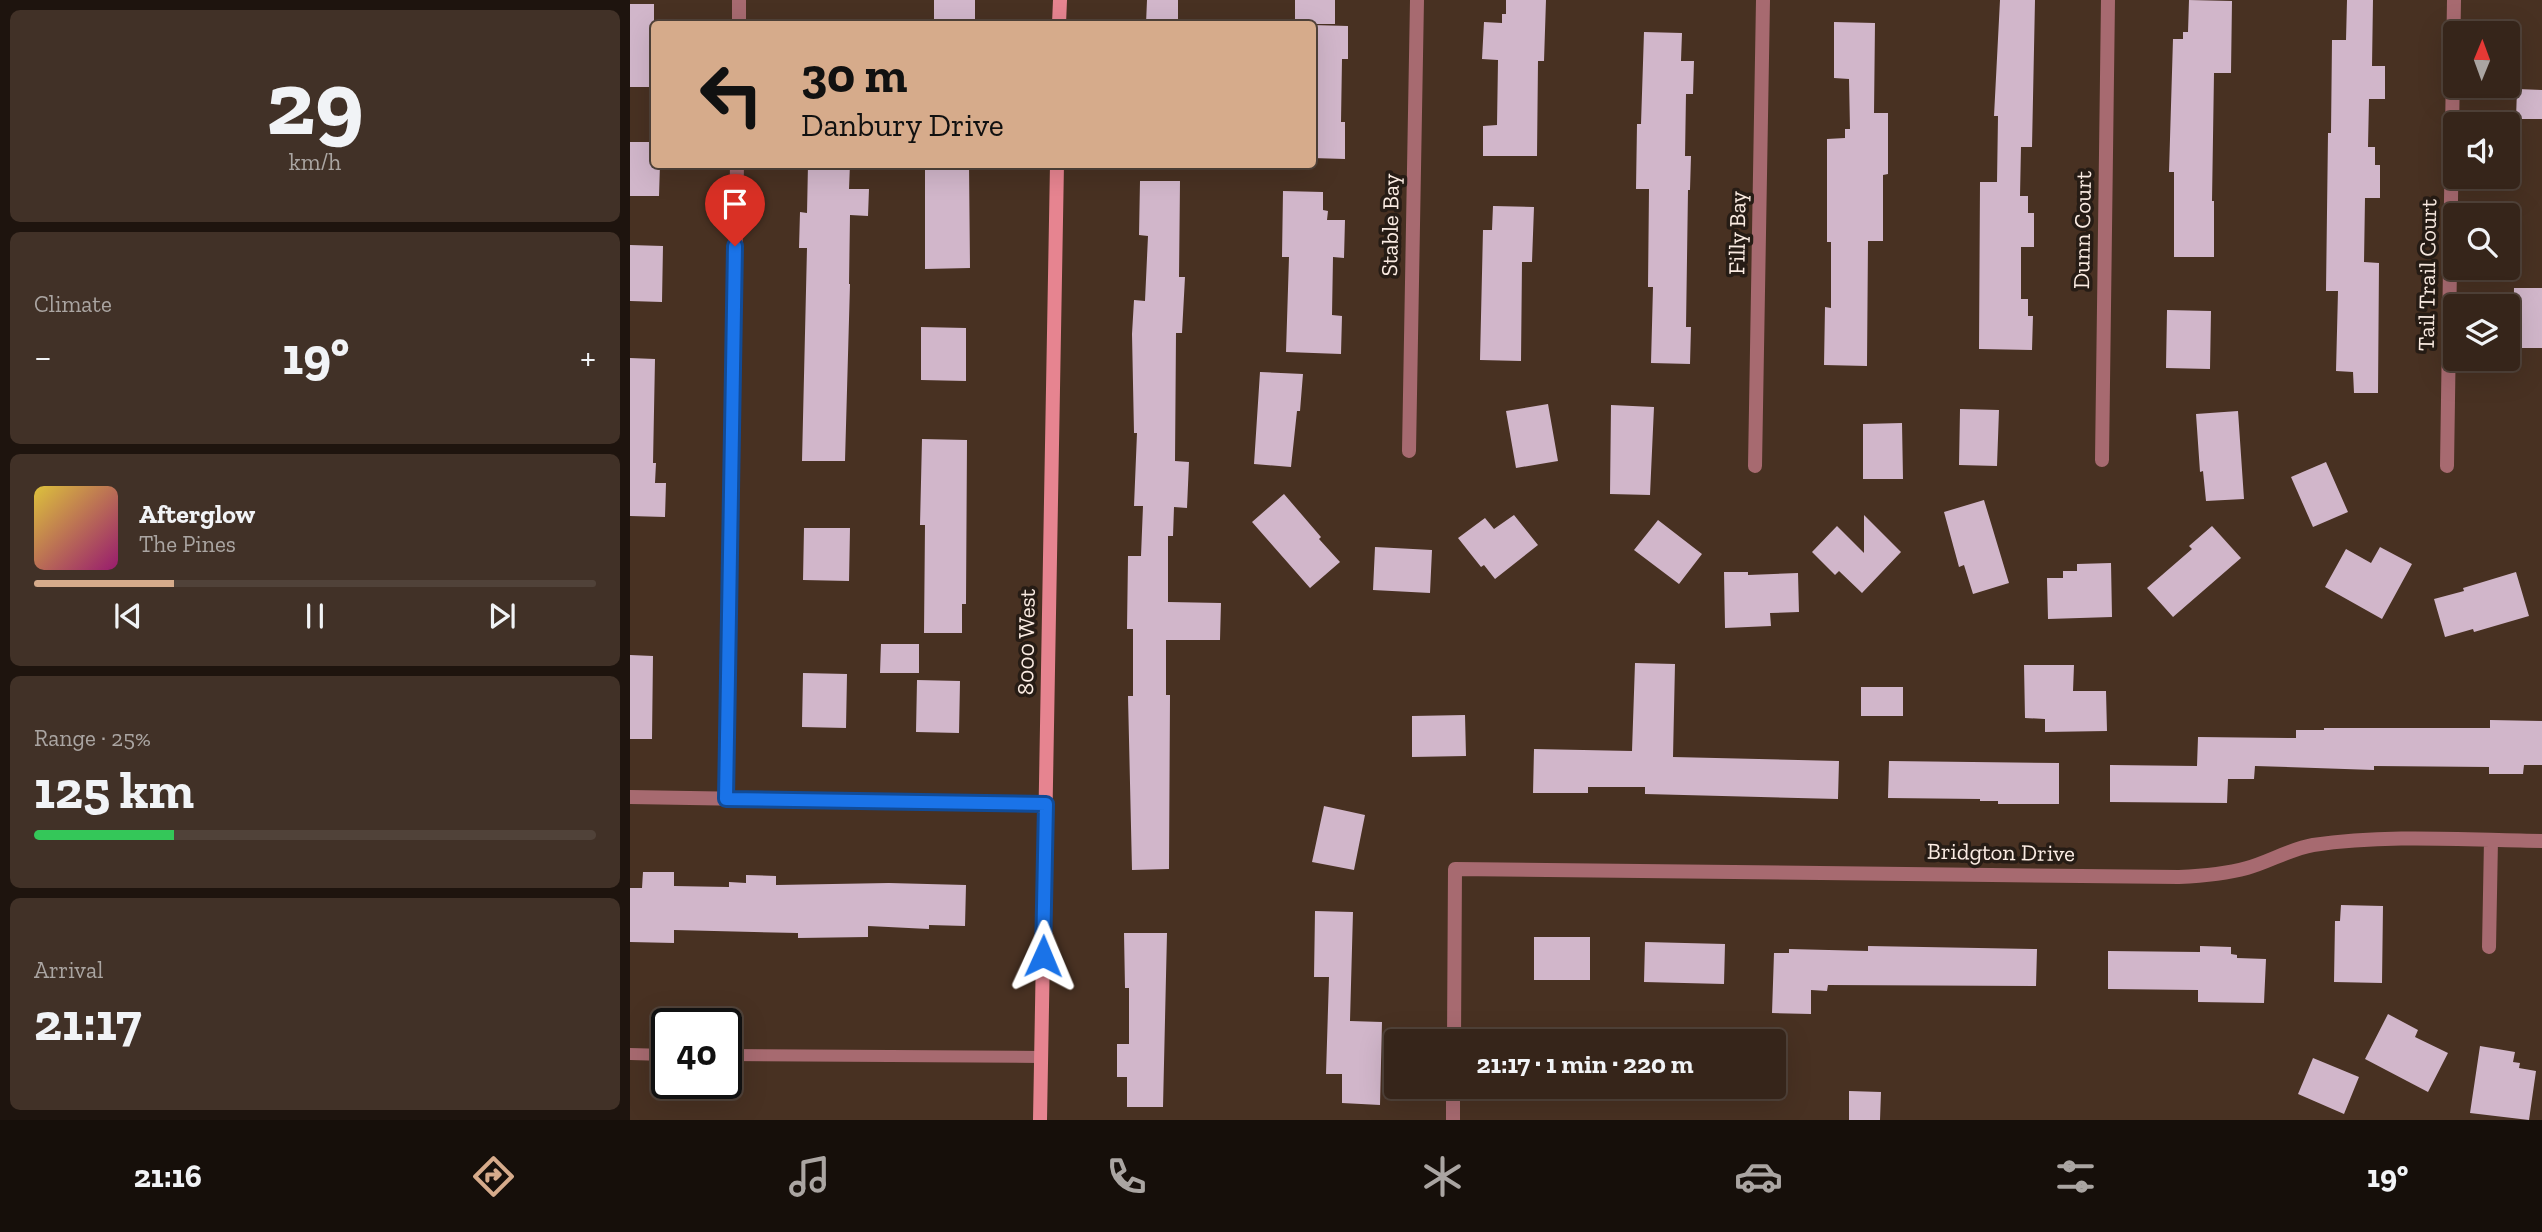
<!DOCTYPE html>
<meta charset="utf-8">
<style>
body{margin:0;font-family:"Zilla Slab",serif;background:#413127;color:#f1f3f6;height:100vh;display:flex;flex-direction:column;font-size:26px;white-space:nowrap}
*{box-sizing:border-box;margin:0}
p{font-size:23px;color:#aaa5a2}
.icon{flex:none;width:38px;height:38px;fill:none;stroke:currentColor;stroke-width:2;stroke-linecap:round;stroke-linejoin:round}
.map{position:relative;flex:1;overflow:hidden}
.details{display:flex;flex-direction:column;gap:10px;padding:10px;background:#1e140e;width:630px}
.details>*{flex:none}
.hud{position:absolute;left:21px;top:21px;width:665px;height:147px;border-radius:7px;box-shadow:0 7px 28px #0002,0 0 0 2px #504239;background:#d6ab8b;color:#111;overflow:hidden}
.needle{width:46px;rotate:1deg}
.controls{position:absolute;left:1813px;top:21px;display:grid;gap:14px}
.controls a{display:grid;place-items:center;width:77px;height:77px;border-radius:7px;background:#36251a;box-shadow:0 7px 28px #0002,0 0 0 2px #504239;font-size:35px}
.speed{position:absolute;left:21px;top:1008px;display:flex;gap:14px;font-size:35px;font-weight:700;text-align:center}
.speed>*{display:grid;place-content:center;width:91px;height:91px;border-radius:50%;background:#36251a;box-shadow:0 7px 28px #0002,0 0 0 2px #504239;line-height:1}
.speed .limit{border:4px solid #111;border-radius:10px;background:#fff;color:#111}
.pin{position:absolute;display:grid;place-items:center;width:60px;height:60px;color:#fff;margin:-72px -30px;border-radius:50% 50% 50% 0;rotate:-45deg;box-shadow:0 0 7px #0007}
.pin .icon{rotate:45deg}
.me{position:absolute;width:77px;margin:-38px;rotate:1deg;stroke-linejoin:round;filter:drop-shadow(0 0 5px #0008)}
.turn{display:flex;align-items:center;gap:24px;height:147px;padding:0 35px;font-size:32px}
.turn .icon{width:91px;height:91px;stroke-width:2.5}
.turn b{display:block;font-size:49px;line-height:60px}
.big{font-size:52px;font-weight:700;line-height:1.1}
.details .tile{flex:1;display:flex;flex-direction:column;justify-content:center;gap:10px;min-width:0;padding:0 24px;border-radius:10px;background:#413127}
.details .dial{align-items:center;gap:0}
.dial b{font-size:91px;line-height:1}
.song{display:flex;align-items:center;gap:21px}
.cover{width:84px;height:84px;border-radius:10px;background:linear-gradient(135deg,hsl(50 70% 55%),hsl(320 70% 35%))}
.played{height:7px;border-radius:4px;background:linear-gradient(90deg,#d6ab8b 25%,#504239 25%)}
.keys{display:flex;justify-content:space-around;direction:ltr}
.heat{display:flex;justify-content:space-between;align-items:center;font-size:38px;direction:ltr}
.charge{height:10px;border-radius:5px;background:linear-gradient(90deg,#34c759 25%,#504239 0)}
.trip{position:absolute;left:754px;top:1029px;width:402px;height:70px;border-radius:7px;background:#36251a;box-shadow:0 7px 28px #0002,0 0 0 2px #504239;font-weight:700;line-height:70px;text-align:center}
.tabs{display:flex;height:112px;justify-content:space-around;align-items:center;background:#160f0a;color:#aaa5a2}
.tabs .icon{width:49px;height:49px}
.tabs .on{color:#d6ab8b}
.tabs b{font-size:32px;color:#f1f3f6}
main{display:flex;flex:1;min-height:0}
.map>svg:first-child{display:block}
.building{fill:#d1b6ca}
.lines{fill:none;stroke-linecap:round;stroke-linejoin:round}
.lane{stroke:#a76a70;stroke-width:12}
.street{stroke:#a76a70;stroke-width:14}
.secondary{stroke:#e68490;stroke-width:14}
.route-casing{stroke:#114b97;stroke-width:18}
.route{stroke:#1a73e8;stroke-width:12}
.labels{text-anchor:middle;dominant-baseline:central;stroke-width:7;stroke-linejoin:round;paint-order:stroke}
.street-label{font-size:23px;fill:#fbece3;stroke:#261c15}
</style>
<main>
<section class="details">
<div class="tile dial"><b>29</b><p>km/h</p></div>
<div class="tile"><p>Climate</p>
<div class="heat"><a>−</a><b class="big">19°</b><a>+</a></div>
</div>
<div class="tile">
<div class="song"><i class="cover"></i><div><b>Afterglow</b><p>The Pines</p></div></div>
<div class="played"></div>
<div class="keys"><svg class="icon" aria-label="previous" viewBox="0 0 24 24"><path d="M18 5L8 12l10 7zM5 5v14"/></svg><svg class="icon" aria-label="pause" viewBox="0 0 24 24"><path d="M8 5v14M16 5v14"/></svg><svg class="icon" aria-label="next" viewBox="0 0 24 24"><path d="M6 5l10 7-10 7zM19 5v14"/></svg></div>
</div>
<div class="tile"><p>Range · 25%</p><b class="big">125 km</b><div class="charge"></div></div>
<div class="tile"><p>Arrival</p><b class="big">21:17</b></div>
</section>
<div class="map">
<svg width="1912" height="1120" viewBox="0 0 1912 1120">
<rect width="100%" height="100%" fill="#483122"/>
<path class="building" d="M 304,0 L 345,0 L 345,24 L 304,24 Z
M 517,0 L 548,0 L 548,24 L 516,24 Z
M 665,0 L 705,0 L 705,24 L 665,24 Z
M 876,0 L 916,0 L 914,61 L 908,61 L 907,156 L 853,156 L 853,126 L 867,125 L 868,60 L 852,59 L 854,22 L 872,23 L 872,14 L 876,14 Z
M 1370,0 L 1405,0 L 1402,147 L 1391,147 L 1390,196 L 1398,196 L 1398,213 L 1404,213 L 1404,247 L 1391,247 L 1391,299 L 1398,299 L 1398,316 L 1403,316 L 1402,350 L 1349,349 L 1350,182 L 1367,182 L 1368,116 L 1364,116 Z
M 1559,0 L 1602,1 L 1601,73 L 1584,73 L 1582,201 L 1584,201 L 1584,257 L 1544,257 L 1544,172 L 1539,172 L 1543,39 L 1553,39 L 1553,32 L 1558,32 Z
M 1717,0 L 1743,0 L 1742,66 L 1755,66 L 1755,99 L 1739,99 L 1738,147 L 1745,147 L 1745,165 L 1750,165 L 1750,198 L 1735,198 L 1734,262 L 1749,263 L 1748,393 L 1724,393 L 1723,372 L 1706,371 L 1708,291 L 1696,291 L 1698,133 L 1701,133 L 1702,40 L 1716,40 Z
M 0,4 L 24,4 L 24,87 L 0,87 Z
M 1204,22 L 1245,23 L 1244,113 L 1258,113 L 1258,174 L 1253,175 L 1253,241 L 1238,241 L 1237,366 L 1194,365 L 1195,307 L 1201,308 L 1201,242 L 1197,242 L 1197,139 L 1215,138 L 1215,129 L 1220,129 L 1219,79 L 1204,78 Z
M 682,25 L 718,26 L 718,59 L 712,59 L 711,122 L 715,122 L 715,159 L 682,158 Z
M 1014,32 L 1052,33 L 1051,61 L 1064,61 L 1063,94 L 1056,94 L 1055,156 L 1061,156 L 1060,190 L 1058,190 L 1056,327 L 1061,327 L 1060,364 L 1021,363 L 1023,287 L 1018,287 L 1019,189 L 1006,189 L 1007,124 L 1011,124 Z
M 1887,89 L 1912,90 L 1912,119 L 1886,119 Z
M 0,142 L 24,142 L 24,164 L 30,164 L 29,196 L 0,196 Z
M 178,164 L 220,164 L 219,189 L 239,189 L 238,216 L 220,215 L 219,284 L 220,284 L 215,461 L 172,461 L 177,248 L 169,248 L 170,212 L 177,213 Z
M 295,164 L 339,164 L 340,268 L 295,269 Z
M 510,181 L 550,181 L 549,277 L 555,277 L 552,333 L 546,333 L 545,461 L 559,462 L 557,508 L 544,507 L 543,536 L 538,536 L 538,602 L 591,603 L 590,640 L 536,640 L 536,695 L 540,695 L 539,869 L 502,870 L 498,696 L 503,696 L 503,629 L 497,629 L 498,556 L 511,556 L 513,506 L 504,506 L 507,433 L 504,433 L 502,334 L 504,300 L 515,301 L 518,236 L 509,235 Z
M 653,191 L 693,192 L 693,210 L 698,211 L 697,220 L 715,220 L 714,258 L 703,257 L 702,315 L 712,316 L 711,354 L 656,352 L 659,257 L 652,257 Z
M 863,206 L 904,207 L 902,262 L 892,262 L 891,361 L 850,360 L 853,230 L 862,230 Z
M 0,245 L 33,246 L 32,302 L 0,301 Z
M 1884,288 L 1912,288 L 1912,348 L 1883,348 Z
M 1537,310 L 1581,311 L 1580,369 L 1536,368 Z
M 291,327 L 336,328 L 336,381 L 291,380 Z
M 0,358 L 25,359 L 23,463 L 26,463 L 25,483 L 36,483 L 35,517 L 0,516 Z
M 630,372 L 673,374 L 670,411 L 667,411 L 661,467 L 624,464 Z
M 918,404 L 928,461 L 886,468 L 876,411 Z
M 981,405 L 1024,407 L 1020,495 L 980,494 Z
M 1330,409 L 1369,410 L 1367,466 L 1329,465 Z
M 1608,411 L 1614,499 L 1576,501 L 1573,471 L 1570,472 L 1566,414 Z
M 1272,423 L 1273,479 L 1233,479 L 1233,424 Z
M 292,439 L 337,440 L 336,604 L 332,604 L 332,633 L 294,633 L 295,525 L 290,525 Z
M 1696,462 L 1718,512 L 1683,527 L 1661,477 Z
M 654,494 L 691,537 L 689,539 L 710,562 L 680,588 L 622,522 Z
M 1354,500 L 1379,583 L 1343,594 L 1334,565 L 1329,567 L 1314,512 Z
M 884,515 L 908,545 L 865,579 L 854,565 L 851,567 L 828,538 L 855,518 L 864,529 Z
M 1234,515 L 1271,552 L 1232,593 L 1209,571 L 1205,575 L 1182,552 L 1207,526 L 1234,553 Z
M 1028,520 L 1072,554 L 1049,584 L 1004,550 Z
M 1582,526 L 1611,558 L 1543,617 L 1517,588 L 1562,549 L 1559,546 Z
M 174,528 L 220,528 L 219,581 L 173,580 Z
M 745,547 L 802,550 L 800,593 L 743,590 Z
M 1750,547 L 1782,564 L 1752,619 L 1695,587 L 1716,549 L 1741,563 Z
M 1481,563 L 1482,617 L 1418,619 L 1417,578 L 1433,578 L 1433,571 L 1447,571 L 1447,564 Z
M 1094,572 L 1118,572 L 1118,575 L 1168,573 L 1169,612 L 1140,613 L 1141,626 L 1095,628 Z
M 1886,572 L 1899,616 L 1844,632 L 1843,629 L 1815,637 L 1804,599 L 1834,591 L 1833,588 Z
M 251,644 L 289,644 L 289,673 L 250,673 Z
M 0,655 L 23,656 L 22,739 L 0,739 Z
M 1005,663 L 1045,664 L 1043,757 L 1209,761 L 1208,799 L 1015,794 L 1015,787 L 958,787 L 958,793 L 903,793 L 904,749 L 1002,751 Z
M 1394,665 L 1444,665 L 1443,691 L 1476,691 L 1477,731 L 1415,732 L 1415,719 L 1395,718 Z
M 173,673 L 217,674 L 216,728 L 172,727 Z
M 287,680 L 330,681 L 329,733 L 286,732 Z
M 1231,687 L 1273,687 L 1273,716 L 1231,716 Z
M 835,715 L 836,756 L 782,757 L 782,716 Z
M 1860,720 L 1912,721 L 1912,765 L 1894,765 L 1893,774 L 1859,774 L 1859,767 L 1744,766 L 1744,770 L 1625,766 L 1624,779 L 1598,779 L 1597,803 L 1480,802 L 1480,765 L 1567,766 L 1568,737 L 1666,738 L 1666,730 L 1694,730 L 1694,728 L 1860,728 Z
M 1259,761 L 1429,763 L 1429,804 L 1368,804 L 1368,801 L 1350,801 L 1350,799 L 1258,798 Z
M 694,806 L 735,815 L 724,870 L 682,862 Z
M 13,872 L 44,872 L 44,886 L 99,887 L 99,882 L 116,883 L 116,875 L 146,876 L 146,885 L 259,883 L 336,885 L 335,926 L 299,925 L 299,929 L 238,926 L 238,937 L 168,938 L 168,933 L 44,930 L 44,943 L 0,942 L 0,888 L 12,888 Z
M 1711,905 L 1753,906 L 1752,983 L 1704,982 L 1705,921 L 1710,921 Z
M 685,911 L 723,912 L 720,1021 L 752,1022 L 750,1105 L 712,1103 L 712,1074 L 696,1074 L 699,977 L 684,977 Z
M 494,933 L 537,933 L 533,1107 L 497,1107 L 497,1077 L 487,1077 L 487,1044 L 499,1044 L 499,988 L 495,988 Z
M 904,937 L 960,937 L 960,980 L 904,980 Z
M 1015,942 L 1095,944 L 1094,984 L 1014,982 Z
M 1238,946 L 1407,949 L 1406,986 L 1198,985 L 1197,991 L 1181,990 L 1181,1014 L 1142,1013 L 1144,953 L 1159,953 L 1159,949 L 1238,951 Z
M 1570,946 L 1601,947 L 1601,954 L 1607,955 L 1607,958 L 1636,959 L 1634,1003 L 1568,1002 L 1568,990 L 1478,989 L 1478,951 L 1570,952 Z
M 1758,1014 L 1788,1030 L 1785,1037 L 1818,1053 L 1798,1092 L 1735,1059 Z
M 1850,1046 L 1885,1052 L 1883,1062 L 1890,1063 L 1889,1068 L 1906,1071 L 1899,1120 L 1840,1113 Z
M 1683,1058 L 1729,1077 L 1714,1114 L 1668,1094 Z
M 1219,1091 L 1251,1092 L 1250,1120 L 1219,1120 Z"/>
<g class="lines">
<path class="lane" d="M 0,1054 L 37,1055
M 96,1055 L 411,1057"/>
<path class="street" d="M 109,24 L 109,0
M 779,451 L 787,0
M 1472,460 L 1478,0
M 1125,466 L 1133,0
M 1817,466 L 1824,0
M 0,797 L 416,804
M 96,799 L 107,164
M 1859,947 L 1861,840
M 824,1041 L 825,869 L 1549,877 C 1572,876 1595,874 1617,868 C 1639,862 1660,849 1683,845 C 1758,834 1836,840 1912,841
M 823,1120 L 823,1087"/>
<path class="secondary" d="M 429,24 L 430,0
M 410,1120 L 427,164"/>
</g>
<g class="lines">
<defs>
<path id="route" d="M 105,246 L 96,799 L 416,804 L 413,956"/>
</defs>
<use href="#route" class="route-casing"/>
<use href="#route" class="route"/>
</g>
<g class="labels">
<g class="street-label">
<text transform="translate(760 225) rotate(-89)">Stable Bay</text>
<text transform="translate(1452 230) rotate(-89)">Dunn Court</text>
<text transform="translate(1107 233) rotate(-89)">Filly Bay</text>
<text transform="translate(1797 275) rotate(-89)">Tail Trail Court</text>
<text transform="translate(396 642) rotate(-89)">8000 West</text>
<text transform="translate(1371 852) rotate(1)">Bridgton Drive</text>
</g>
</g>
</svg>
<div class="controls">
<a><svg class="needle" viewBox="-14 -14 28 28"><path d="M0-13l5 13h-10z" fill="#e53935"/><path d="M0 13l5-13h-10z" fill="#aaa5a2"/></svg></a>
<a><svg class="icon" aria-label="sound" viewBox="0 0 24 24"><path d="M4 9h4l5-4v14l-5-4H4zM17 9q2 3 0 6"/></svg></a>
<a><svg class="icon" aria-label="search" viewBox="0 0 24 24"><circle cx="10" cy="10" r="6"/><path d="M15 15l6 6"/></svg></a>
<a><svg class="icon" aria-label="layers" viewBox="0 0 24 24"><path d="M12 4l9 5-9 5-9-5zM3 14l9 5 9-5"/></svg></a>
</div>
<div class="speed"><div class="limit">40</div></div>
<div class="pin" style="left:105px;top:246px;background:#d93025"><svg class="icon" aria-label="arrive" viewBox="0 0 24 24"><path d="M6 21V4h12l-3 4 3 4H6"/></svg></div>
<svg class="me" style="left:413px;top:956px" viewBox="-20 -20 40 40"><path d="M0-17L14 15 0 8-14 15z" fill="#1a73e8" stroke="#fff" stroke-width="4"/></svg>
<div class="trip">21:17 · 1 min · 220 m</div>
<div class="hud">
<div class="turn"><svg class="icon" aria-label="left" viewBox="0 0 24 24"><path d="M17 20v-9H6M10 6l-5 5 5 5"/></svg><div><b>30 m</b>Danbury Drive</div></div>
</div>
</div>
</main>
<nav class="tabs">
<b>21:16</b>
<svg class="icon on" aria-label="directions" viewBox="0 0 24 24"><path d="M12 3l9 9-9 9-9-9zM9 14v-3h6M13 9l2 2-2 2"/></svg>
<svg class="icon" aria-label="music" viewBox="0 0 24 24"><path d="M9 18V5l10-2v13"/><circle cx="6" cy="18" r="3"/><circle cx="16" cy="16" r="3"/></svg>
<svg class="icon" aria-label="phone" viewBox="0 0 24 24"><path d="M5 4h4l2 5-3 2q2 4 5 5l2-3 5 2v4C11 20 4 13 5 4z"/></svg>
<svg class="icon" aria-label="climate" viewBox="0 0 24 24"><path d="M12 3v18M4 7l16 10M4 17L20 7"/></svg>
<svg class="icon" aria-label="car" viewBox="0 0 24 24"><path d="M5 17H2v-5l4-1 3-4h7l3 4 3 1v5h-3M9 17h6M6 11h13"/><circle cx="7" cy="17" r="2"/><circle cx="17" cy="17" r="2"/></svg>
<svg class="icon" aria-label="filters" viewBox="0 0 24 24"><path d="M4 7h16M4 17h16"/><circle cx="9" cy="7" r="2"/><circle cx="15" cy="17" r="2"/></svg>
<b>19°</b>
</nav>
